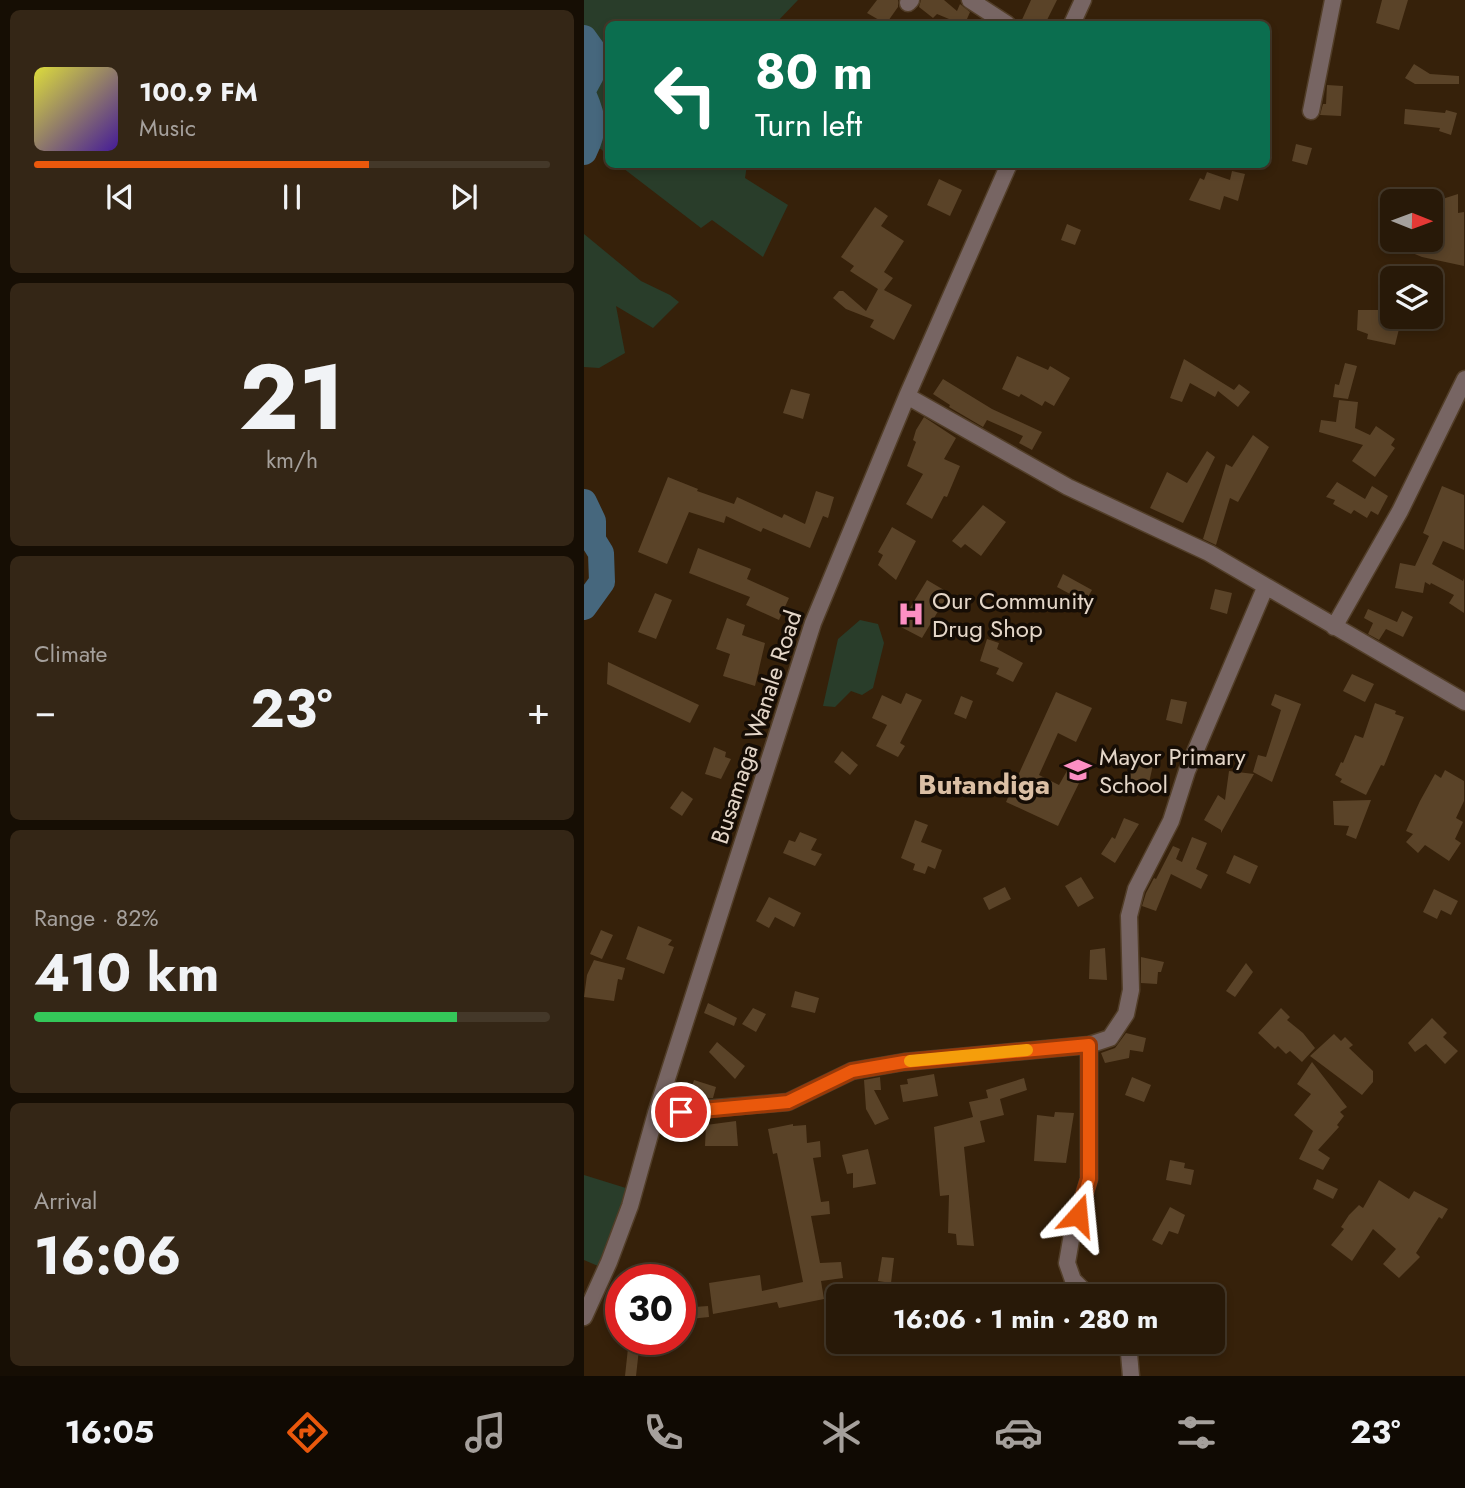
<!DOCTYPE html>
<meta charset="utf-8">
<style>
body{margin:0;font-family:Jost,sans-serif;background:#342616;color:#f1f3f6;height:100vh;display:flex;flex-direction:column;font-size:26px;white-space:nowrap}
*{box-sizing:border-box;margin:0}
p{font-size:23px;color:#a5a09c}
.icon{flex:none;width:38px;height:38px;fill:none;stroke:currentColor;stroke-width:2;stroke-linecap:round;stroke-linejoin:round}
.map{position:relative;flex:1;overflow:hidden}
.panel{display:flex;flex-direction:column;gap:10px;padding:10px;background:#160e04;width:584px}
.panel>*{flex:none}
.hud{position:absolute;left:21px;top:21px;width:665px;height:147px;border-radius:10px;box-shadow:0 4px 10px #0003,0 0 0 2px #443829;background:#0b6e4f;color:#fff;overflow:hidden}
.needle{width:46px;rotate:91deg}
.buttons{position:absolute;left:796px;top:189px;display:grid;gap:14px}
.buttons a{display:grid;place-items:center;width:63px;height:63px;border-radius:10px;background:#281908;box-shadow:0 4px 10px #0003,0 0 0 2px #443829;font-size:35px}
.speed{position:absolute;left:21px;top:1264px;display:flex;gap:14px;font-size:35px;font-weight:700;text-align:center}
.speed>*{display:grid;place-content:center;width:91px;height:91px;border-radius:50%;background:#281908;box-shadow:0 4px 10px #0003,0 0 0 2px #443829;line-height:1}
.speed .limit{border:10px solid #d22;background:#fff;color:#111}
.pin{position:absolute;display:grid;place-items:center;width:60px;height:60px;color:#fff;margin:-30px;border:4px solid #fff;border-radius:50%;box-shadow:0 2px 7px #0007}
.me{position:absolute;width:77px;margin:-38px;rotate:18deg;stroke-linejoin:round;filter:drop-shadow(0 0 5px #0008)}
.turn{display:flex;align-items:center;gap:24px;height:147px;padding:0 35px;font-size:32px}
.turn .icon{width:91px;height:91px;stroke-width:2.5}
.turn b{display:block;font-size:49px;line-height:60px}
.big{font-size:52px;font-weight:700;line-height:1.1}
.panel .tile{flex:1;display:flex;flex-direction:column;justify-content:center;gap:10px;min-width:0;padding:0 24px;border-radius:10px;background:#342616}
.panel .dial{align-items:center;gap:0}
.dial b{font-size:91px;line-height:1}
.song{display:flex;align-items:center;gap:21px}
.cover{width:84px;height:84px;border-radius:10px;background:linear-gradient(135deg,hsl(60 70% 55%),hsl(260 70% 35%))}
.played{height:7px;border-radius:4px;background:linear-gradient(90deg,#ea580c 65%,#443829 65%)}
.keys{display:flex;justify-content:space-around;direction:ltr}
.heat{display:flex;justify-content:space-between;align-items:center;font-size:38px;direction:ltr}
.charge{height:10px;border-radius:5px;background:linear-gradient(90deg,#34c759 82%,#443829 0)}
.trip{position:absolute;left:242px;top:1284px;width:399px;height:70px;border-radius:10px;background:#281908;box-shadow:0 4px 10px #0003,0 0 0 2px #443829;font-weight:700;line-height:70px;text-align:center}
.tab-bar{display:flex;height:112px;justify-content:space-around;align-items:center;background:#100a03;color:#a5a09c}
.tab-bar .icon{width:49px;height:49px}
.tab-bar .selected{color:#ea580c}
.tab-bar b{font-size:32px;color:#f1f3f6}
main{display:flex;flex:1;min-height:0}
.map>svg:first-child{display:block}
.green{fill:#293d2a}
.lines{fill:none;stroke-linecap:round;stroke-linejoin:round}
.river{stroke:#46677d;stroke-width:26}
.building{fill:#5a4328}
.minor-casing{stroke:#523e28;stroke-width:19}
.minor{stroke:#776563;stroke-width:16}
.route-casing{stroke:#983908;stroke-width:18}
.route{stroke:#ea580c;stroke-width:12}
.slow{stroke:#f59e0b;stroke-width:12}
.labels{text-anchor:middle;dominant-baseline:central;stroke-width:7;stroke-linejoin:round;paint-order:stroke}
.poi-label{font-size:24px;fill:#e4d6c8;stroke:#160d05;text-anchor:start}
.street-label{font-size:24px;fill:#e4d6c8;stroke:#160d05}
.quarter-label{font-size:28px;font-weight:bold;fill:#dbbfa4;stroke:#160d05}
</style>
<main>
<section class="panel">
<div class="tile">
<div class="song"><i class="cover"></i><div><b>100.9 FM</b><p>Music</p></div></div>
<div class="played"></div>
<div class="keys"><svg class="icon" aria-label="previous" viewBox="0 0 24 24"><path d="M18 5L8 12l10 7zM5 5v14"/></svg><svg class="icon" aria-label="pause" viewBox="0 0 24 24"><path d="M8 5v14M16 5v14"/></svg><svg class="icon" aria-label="next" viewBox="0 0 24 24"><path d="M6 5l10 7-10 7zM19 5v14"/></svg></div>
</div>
<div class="tile dial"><b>21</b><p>km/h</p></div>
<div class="tile"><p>Climate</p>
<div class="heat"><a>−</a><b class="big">23°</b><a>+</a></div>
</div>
<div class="tile"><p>Range · 82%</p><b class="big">410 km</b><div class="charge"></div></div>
<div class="tile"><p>Arrival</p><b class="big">16:06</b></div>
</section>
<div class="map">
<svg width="881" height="1376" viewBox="0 0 881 1376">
<rect width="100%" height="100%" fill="#36210a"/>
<path class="green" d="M 0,0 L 214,0 L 191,24 L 24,24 L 24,156 L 17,149 L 4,146 L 0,152 Z
M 35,165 L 163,165 L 161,178 L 204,205 L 179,257 L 128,220 L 117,228 Z
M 0,234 L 57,281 L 86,295 L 95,302 L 69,328 L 32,306 L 41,353 L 15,368 L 0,367 Z
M 276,620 L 294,624 L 300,643 L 289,688 L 278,695 L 267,691 L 251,707 L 239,706 L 254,639 Z
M 0,1175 L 45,1189 L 14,1266 L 0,1260 Z"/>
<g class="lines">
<path class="river" d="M 0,38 L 10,52 L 7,75 L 0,88
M 0,96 C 10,119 11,129 0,152
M 0,502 L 9,521 L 9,540 L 17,553 L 18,582 L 0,607"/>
</g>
<path class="building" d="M 293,0 L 314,0 L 314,7 L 302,24 L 283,13 Z
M 337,0 L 360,0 L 373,11 L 376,4 L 386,12 L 383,19 L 389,24 L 377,24 L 353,14 L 349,18 L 335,7 Z
M 447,0 L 473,0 L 461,24 L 436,24 Z
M 798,0 L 824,0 L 815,30 L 792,23 Z
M 830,64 L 846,74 L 875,76 L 875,84 L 831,84 L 821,78 Z
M 743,85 L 759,86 L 757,116 L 736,115 L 739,104 L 742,104 Z
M 821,109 L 861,113 L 862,110 L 873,113 L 867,135 L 855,131 L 856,128 L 820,124 Z
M 712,144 L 728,148 L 723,165 L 708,161 Z
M 648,171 L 661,174 L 654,201 L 640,196 L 636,210 L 605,200 L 616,178 L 620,180 L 623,172 L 646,180 Z
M 355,179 L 378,190 L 366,216 L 343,205 Z
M 874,194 L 874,213 L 880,212 L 880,266 L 838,257 L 821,250 L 824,240 L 847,240 L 847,227 L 860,230 L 852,201 Z
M 291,207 L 304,216 L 297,226 L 320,241 L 300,272 L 309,278 L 300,290 L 328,305 L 310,340 L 286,327 L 290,320 L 262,309 L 249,298 L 255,291 L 259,291 L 282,311 L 294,289 L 266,271 L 270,266 L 257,257 Z
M 483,224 L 497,230 L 491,245 L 477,240 Z
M 774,310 L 808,310 L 808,317 L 818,317 L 811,345 L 783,339 L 784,334 L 773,330 Z
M 433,356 L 464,370 L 466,366 L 486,378 L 470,406 L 461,401 L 458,406 L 437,394 L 435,397 L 418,389 Z
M 600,359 L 650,390 L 655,384 L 666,392 L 654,407 L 634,391 L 631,397 L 606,383 L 598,402 L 586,398 Z
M 761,363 L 773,366 L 764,399 L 749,397 L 751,384 L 755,385 Z
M 359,379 L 408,409 L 458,432 L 448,450 L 435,443 L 439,436 L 403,420 L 399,427 L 365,407 L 366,405 L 349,394 Z
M 207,389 L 226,394 L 219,419 L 199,413 Z
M 755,400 L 774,402 L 771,428 L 786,435 L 792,426 L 811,439 L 807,445 L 811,448 L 791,477 L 768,461 L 779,445 L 735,432 L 737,420 L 752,422 Z
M 340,417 L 372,438 L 360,459 L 376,466 L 363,497 L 360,496 L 348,519 L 322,504 L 339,474 L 323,466 L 332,442 L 329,440 L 332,430 Z
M 669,435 L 685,447 L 654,502 L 646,498 L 632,545 L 619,539 L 642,464 L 648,467 Z
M 623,451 L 631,457 L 599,523 L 566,508 L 583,472 L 603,483 Z
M 84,477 L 114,489 L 113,491 L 150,504 L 153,497 L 198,518 L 200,514 L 221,524 L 232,491 L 250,497 L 244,518 L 239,516 L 226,548 L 179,528 L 177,532 L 142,516 L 140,523 L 105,512 L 83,564 L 54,552 Z
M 753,482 L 781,499 L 788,486 L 804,496 L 794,515 L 787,511 L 783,518 L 770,510 L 767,514 L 749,504 L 751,500 L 742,497 Z
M 858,486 L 880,495 L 880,550 L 859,541 L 848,564 L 879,581 L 880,578 L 880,613 L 865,603 L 870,595 L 847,583 L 846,585 L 841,582 L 839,593 L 811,588 L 816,563 L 831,566 L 845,536 L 839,533 Z
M 399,505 L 422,522 L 397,556 L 381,544 L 377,548 L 368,541 Z
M 308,527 L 332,541 L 312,580 L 294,565 L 299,555 L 294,552 Z
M 114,548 L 167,569 L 163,579 L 205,598 L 195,620 L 162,605 L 166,597 L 105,573 Z
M 479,574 L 508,590 L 501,602 L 473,587 Z
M 343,580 L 365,593 L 338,638 L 315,626 Z
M 631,589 L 648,593 L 643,614 L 626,609 Z
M 71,593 L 88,600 L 72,639 L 54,632 Z
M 784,609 L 813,622 L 818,611 L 829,617 L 819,637 L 802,629 L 795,640 L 784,634 L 789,623 L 780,618 Z
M 143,618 L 161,625 L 158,635 L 181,643 L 171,686 L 139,676 L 146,654 L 132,649 Z
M 403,639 L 415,643 L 413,649 L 439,663 L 429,682 L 412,674 L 415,668 L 396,661 Z
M 24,662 L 115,705 L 106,723 L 23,684 Z
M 768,674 L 790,684 L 781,702 L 759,691 Z
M 472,692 L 508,708 L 492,742 L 474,733 L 455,775 L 475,785 L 484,769 L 498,777 L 474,826 L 422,802 Z
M 322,693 L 338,700 L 316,743 L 321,746 L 314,757 L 292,746 L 303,725 L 288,718 L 298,695 L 317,704 Z
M 691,694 L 717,704 L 688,782 L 669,772 L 674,755 L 682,757 L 697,710 L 687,705 Z
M 377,696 L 389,701 L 382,719 L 370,714 Z
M 587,699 L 603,702 L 598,724 L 582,720 Z
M 791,703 L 812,711 L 811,714 L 820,717 L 800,766 L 797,765 L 782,795 L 756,782 L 758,779 L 751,775 L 757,762 L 759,763 L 771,735 L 779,738 Z
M 130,747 L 142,752 L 141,757 L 147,759 L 137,779 L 121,774 Z
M 258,751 L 274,765 L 266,775 L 250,762 Z
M 555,757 L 570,760 L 565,783 L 542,778 L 545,767 L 552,768 Z
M 861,770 L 880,781 L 880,801 L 872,818 L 879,822 L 871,839 L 877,843 L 865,861 L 841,845 L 834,853 L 822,842 L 829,834 L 822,831 L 836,801 L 851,774 L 857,778 Z
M 645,771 L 670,774 L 637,833 L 637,830 L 620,820 L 634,795 L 641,800 Z
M 98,791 L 109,799 L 98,816 L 86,808 Z
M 787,800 L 772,839 L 762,835 L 765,826 L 750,825 L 749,801 Z
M 540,818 L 555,824 L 531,863 L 517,854 L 528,837 L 531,839 Z
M 331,820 L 344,825 L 337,842 L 358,850 L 351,869 L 344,866 L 341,874 L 329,870 L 331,864 L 317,858 Z
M 216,832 L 233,839 L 227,850 L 238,854 L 231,866 L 199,853 L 205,840 L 211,842 Z
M 608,837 L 623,843 L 612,869 L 624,875 L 617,889 L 587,874 L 572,911 L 558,906 L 562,893 L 570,878 L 572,879 L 589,846 L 596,849 L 592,859 L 598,862 Z
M 650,855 L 674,866 L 666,884 L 642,873 Z
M 497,877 L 510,898 L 494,907 L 481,886 Z
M 421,887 L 427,899 L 405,910 L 399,898 Z
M 850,889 L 874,901 L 867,915 L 857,910 L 853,919 L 839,912 Z
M 185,897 L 217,913 L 210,927 L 191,917 L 185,928 L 172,921 Z
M 54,926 L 88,940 L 84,945 L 90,947 L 80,974 L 42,959 Z
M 17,930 L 29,935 L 18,959 L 6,954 Z
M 521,948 L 523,980 L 505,979 L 506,950 Z
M 557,957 L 580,962 L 577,972 L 574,972 L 573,984 L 557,983 Z
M 10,960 L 41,968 L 38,980 L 34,979 L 30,1001 L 0,997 L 3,975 Z
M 662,963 L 669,972 L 651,997 L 642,991 Z
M 211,991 L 235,998 L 231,1013 L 207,1007 Z
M 124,1003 L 153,1018 L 150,1026 L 120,1013 Z
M 169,1008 L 182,1014 L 172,1032 L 158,1024 Z
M 697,1008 L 706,1017 L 703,1020 L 719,1033 L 731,1048 L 718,1062 L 706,1051 L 702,1054 L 694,1046 L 691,1049 L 674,1033 Z
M 848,1018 L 863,1033 L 859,1037 L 874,1051 L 861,1064 L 842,1044 L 831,1052 L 824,1043 Z
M 542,1033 L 562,1038 L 559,1052 L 546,1050 L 545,1058 L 521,1063 L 517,1053 L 531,1048 Z
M 750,1034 L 757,1041 L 761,1037 L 769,1045 L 765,1048 L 789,1071 L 789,1082 L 778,1095 L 726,1056 Z
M 133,1042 L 161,1066 L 151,1079 L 125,1052 Z
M 728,1062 L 763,1107 L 756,1112 L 760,1116 L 753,1125 L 755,1127 L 734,1150 L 746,1158 L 739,1170 L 715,1159 L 729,1131 L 710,1115 L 727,1094 L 713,1084 Z
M 350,1074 L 354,1096 L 319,1102 L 316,1085 L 324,1084 L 323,1079 Z
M 296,1077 L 297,1090 L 290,1090 L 305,1119 L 291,1125 L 282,1109 L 280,1080 Z
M 548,1077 L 567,1085 L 560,1102 L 541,1095 Z
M 440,1078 L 443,1090 L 416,1099 L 420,1115 L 396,1121 L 401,1142 L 380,1147 L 390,1246 L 373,1245 L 372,1234 L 364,1233 L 365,1195 L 356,1196 L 350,1127 L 389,1117 L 385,1102 L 404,1098 L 402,1090 Z
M 110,1080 L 132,1087 L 129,1098 L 114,1099 L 105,1096 Z
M 471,1112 L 490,1113 L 482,1163 L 450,1161 L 453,1115 L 470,1117 Z
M 152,1121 L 154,1146 L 121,1146 L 122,1125 Z
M 209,1124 L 209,1126 L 222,1125 L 223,1143 L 236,1141 L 237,1157 L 229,1158 L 237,1202 L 245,1201 L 246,1214 L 227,1216 L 236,1263 L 257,1262 L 259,1278 L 237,1281 L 240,1299 L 195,1308 L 193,1302 L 129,1314 L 125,1283 L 176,1275 L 178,1291 L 219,1282 L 193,1153 L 189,1154 L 184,1129 Z
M 284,1149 L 292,1184 L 269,1188 L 269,1173 L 263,1174 L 258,1155 Z
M 586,1160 L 601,1163 L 600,1168 L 610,1170 L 607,1185 L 582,1180 Z
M 733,1179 L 754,1189 L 749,1199 L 729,1189 Z
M 795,1180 L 825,1199 L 830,1191 L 864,1209 L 858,1219 L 855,1217 L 832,1253 L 836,1257 L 815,1278 L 799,1264 L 812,1249 L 789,1229 L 768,1261 L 747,1245 L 760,1229 L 757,1227 L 765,1215 L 775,1205 L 779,1208 Z
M 586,1207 L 601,1215 L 594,1234 L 585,1231 L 578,1245 L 568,1240 Z
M 298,1257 L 310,1258 L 307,1283 L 294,1281 Z
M 124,1306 L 125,1317 L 96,1320 L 96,1308 Z
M 44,1348 L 55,1349 L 52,1376 L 41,1376 Z"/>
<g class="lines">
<defs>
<path id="minor" d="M 386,0 L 423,24
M 324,3 L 327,0
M 488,24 L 499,0
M 727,111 L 749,0
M 323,396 L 484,487 L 625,553 L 881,702
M 750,627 L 816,511 L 881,379
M 505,1045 L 505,1179 L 488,1234 L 483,1263 L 489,1280 L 506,1297
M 72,1113 L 204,1102 L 268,1071 L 320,1062 L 505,1045 L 526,1038 L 542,1014 L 547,990 L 545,916 L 552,889 L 587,821 L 603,771 L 681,588
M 0,1317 L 25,1262 L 46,1206 L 72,1113 L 229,623 L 323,396 L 425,164
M 544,1342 L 547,1376"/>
</defs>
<use href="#minor" class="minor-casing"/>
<use href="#minor" class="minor"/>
</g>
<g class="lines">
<defs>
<path id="route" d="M 97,1112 L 204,1102 L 268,1071 L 320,1062 L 505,1045 L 505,1179 L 494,1215"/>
</defs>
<use href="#route" class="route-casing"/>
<use href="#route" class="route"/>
<path class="slow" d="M 326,1061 L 443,1050"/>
</g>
<defs>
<symbol id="hospital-bare" viewBox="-9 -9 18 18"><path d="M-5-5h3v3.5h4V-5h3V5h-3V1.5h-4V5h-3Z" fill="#fc8fc3" stroke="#160d05" stroke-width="2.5" paint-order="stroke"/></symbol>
<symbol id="school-bare" viewBox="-9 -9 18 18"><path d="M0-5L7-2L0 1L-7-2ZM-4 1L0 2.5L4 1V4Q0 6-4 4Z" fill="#fc8fc3" stroke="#160d05" stroke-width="2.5" paint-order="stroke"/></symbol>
</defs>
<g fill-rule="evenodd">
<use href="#hospital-bare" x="308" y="595" width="38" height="38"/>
<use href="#school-bare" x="475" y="751" width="38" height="38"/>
</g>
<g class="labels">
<g class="poi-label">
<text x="348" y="600">Our Community<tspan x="348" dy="28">Drug Shop</tspan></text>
<text x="515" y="756">Mayor Primary<tspan x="515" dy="28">School</tspan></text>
</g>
<g class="street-label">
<text transform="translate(172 727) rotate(-72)">Busamaga Wanale Road</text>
</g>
<g class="quarter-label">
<text x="400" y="784">Butandiga</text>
</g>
</g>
</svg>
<div class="buttons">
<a><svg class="needle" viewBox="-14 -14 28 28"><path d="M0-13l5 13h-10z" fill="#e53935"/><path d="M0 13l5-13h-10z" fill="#a5a09c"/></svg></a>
<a><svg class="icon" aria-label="layers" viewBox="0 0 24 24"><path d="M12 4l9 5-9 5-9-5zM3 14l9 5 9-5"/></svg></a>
</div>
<div class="speed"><div class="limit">30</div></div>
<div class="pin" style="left:97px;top:1112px;background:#d93025"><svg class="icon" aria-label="arrive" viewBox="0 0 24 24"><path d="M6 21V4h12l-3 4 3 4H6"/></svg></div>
<svg class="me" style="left:494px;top:1215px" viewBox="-20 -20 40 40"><path d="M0-17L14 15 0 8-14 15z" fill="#ea580c" stroke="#fff" stroke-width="4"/></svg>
<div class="trip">16:06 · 1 min · 280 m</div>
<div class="hud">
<div class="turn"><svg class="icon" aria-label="left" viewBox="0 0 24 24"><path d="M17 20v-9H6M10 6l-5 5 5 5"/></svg><div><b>80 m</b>Turn left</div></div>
</div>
</div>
</main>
<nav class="tab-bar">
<b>16:05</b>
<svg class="icon selected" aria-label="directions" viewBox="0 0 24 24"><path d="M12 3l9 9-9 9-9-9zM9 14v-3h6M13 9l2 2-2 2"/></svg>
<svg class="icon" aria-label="music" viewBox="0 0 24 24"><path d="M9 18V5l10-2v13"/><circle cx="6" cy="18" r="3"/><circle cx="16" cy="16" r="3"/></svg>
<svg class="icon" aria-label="phone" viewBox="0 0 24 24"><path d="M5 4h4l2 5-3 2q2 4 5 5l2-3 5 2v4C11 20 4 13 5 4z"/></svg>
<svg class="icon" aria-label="climate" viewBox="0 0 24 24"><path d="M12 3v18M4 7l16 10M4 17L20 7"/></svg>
<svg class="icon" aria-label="car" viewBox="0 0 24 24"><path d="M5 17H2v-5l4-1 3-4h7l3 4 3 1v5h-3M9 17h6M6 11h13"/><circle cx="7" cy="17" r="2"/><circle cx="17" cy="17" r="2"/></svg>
<svg class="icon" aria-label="filters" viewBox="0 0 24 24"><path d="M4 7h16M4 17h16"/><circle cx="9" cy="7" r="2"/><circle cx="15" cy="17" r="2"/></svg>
<b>23°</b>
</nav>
